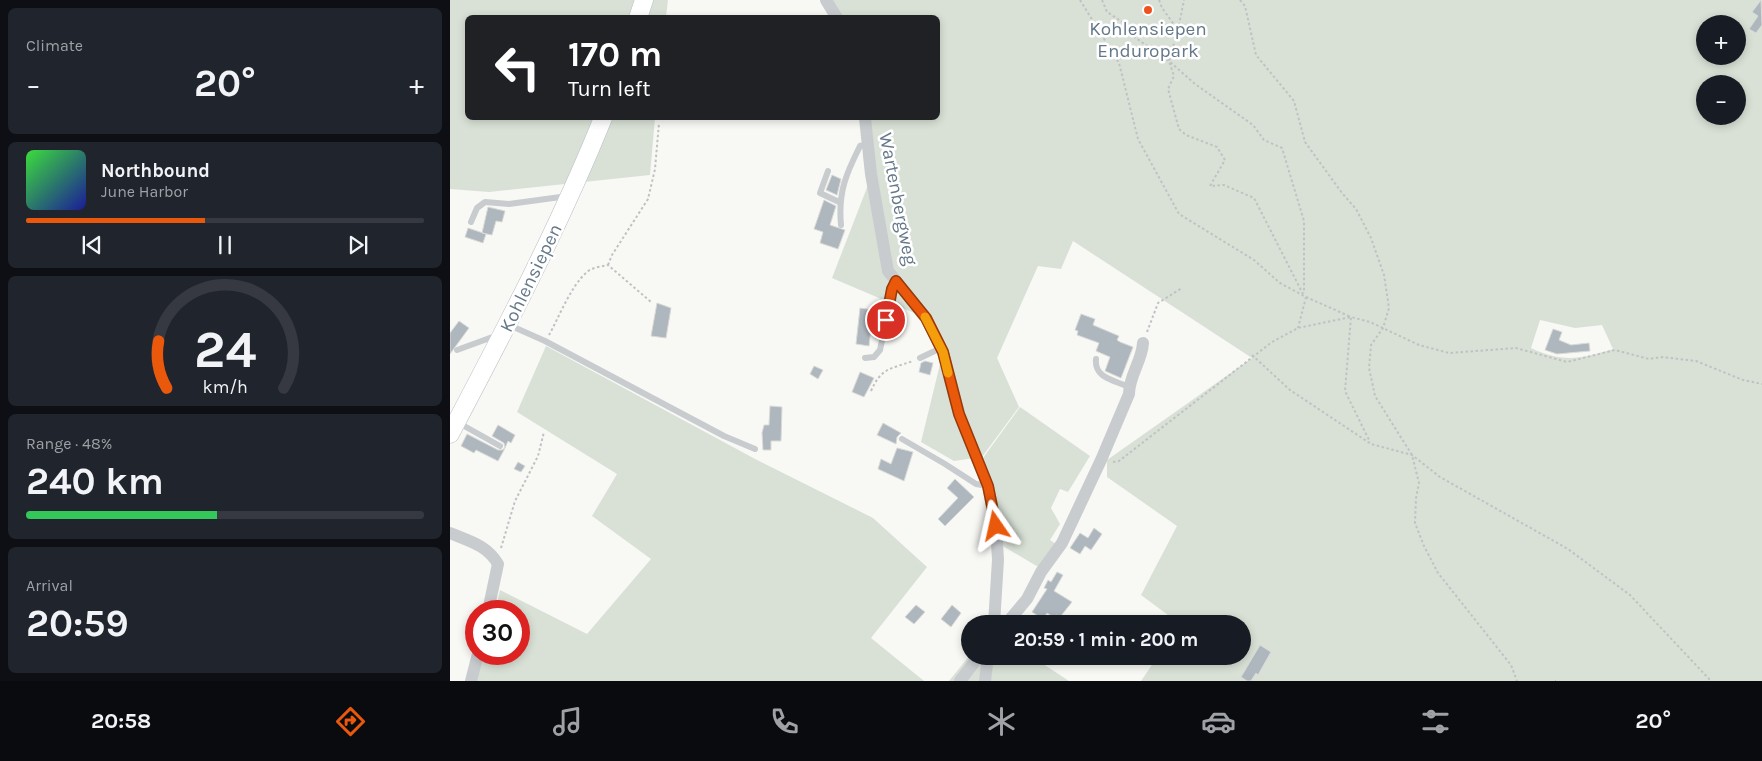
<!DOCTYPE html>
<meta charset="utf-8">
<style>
body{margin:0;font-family:Karla,sans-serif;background:#20242c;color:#f1f3f6;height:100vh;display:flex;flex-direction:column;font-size:19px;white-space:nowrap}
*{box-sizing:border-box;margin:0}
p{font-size:16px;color:#9ea1a6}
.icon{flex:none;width:28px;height:28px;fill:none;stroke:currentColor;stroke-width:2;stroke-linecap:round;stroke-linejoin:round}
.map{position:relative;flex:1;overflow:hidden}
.details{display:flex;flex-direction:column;gap:8px;padding:8px;background:#0d0f14;width:450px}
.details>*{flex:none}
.banner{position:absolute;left:15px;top:15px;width:475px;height:105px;border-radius:8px;box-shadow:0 2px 8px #0003;background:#202124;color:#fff;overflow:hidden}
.tools{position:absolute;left:1246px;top:15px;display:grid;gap:10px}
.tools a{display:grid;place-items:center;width:50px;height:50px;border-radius:50%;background:#171b24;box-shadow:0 2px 8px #0003;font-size:25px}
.speed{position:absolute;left:15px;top:600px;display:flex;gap:10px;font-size:25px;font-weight:700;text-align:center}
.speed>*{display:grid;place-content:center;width:65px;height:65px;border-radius:50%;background:#171b24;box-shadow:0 2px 8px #0003;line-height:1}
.speed .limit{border:8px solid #d22;background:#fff;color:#111}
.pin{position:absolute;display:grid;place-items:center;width:42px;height:42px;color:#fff;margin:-21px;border:2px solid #fff;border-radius:50%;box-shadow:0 1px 5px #0007}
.me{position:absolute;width:55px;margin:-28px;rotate:349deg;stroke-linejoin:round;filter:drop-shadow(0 0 4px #0008)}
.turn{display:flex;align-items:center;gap:18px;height:105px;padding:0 20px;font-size:22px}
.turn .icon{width:65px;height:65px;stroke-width:2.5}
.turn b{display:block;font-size:35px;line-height:42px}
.big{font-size:38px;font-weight:700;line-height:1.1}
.details .tile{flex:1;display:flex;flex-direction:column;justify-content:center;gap:8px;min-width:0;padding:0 18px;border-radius:8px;background:#20242c}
.details .dial{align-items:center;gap:0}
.dial svg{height:130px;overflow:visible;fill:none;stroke:#363941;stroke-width:7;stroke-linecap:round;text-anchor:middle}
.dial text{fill:#f1f3f6;stroke:none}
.song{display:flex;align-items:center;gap:15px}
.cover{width:60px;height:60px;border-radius:8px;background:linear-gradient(135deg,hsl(120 70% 55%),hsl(240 70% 35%))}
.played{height:5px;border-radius:2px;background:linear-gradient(90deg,#ea580c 45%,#363941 45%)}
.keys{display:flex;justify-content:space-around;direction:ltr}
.heat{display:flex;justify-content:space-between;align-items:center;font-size:28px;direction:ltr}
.charge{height:8px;border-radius:4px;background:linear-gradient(90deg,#34c759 48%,#363941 0)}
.trip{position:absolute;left:511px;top:615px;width:290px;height:50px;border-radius:25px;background:#171b24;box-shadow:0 2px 8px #0003;font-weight:700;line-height:50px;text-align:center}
.menu{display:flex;height:80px;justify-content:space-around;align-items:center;background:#090b0e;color:#9ea1a6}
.menu .icon{width:35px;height:35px}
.menu .selected{color:#ea580c}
.menu b{font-size:22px;color:#f1f3f6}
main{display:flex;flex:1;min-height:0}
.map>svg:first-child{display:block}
.green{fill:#d9e1d6;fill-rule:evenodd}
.building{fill:#aeb7bd;stroke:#dadad7}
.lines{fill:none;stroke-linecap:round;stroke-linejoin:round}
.secondary-casing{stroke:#babfc4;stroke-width:19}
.path{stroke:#bfc2c4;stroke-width:2;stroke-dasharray:2.5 2.5;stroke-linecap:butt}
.lane{stroke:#c8cccf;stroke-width:6}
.street{stroke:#c8cccf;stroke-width:12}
.secondary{stroke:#fff;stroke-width:18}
.route-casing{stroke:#983908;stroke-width:12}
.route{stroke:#ea580c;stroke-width:9}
.slow{stroke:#f59e0b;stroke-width:9}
.poi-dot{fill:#f1511d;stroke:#fff;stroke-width:2}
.labels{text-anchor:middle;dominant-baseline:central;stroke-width:5;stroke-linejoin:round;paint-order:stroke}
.poi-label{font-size:19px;fill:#657889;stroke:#fff}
.street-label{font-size:19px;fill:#657889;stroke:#fff}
</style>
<main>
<section class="details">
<div class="tile"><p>Climate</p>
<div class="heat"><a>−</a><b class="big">20°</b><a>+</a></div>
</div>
<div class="tile">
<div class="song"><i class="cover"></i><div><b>Northbound</b><p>June Harbor</p></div></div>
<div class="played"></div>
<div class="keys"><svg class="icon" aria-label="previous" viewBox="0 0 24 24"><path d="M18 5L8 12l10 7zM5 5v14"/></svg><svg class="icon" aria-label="pause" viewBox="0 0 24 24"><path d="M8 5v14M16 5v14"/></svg><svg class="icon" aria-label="next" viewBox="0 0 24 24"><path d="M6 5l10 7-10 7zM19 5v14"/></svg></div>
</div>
<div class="tile dial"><svg viewBox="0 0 100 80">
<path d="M14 69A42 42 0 1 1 86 69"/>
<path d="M14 69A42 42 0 0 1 9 40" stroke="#ea580c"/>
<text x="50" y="56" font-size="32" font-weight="700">24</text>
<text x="50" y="72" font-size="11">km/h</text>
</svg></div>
<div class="tile"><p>Range · 48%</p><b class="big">240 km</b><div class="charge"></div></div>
<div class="tile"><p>Arrival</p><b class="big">20:59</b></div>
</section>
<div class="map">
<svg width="1312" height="681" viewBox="0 0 1312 681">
<rect width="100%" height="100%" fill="#f8f8f5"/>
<path class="green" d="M 0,0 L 218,0 L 216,17 L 18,18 L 18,118 L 205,118 L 200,175 L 39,192 L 0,189 Z
M 376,0 L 1312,0 L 1312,681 L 691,681 L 708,656 L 792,656 L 792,624 L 730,624 L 691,595 L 727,526 L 657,477 L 657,460 L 802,358 L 623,241 L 611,269 L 588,266 L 547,358 L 569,407 L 532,457 L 504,461 L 471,442 L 493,352 L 476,318 L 382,278 L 418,185 L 415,118 L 488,118 L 488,18 L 387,17 ZM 1255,24 L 1288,24 L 1288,56 L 1255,56 ZM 1255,84 L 1288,84 L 1288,116 L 1255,116 ZM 1090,320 L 1125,328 L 1152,325 L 1163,349 C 1131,359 1113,363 1081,348 Z
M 96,346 L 307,460 L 423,518 L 477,567 L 421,638 L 474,681 L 26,681 L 33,654 L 69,654 L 69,611 L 45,611 L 50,590 L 137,634 L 201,559 L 142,516 L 167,474 L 67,412 Z
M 570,407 L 640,456 L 618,492 L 610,489 L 601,508 L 610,524 L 600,540 L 606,544 L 590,568 L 551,545 L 533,458 Z
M 520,655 L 581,656 L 619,681 L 499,681 Z"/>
<path class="building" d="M 1311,0 L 1312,25 L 1306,33 L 1299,29 L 1308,16 L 1302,12 Z
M 382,175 L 391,179 L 387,195 L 376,190 Z
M 374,200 L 386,206 L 380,225 L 395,230 L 388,249 L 370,243 L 373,232 L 364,229 Z
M 38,207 L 55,211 L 52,222 L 46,221 L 42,235 L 32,233 Z
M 18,228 L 36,234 L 33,243 L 15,237 Z
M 207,303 L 221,308 L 216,338 L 201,336 Z
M 410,308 L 423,310 L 419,346 L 406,344 Z
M 631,314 L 645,319 L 643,325 L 669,336 L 667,340 L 670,342 L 683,347 L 671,378 L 655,371 L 660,357 L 646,351 L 649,343 L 627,335 L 628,331 L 625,330 Z
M 9,321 L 19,328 L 0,354 L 0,333 Z
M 1103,329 L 1112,332 L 1109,340 L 1121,345 L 1139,343 L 1140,351 L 1107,354 L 1095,350 Z
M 475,361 L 483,363 L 480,375 L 469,372 L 471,363 Z
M 364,366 L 373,370 L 368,379 L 360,374 Z
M 410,372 L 424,378 L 414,397 L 402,392 Z
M 320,406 L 332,407 L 331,441 L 321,441 L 321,450 L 313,450 L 312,433 L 314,425 L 319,425 Z
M 433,423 L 451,433 L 447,437 L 446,444 L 427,435 Z
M 48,425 L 65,435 L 61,443 L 58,441 L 54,450 L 48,461 L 26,450 L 24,453 L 11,446 L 17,434 L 48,450 L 52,450 L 55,448 L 54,443 L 42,436 Z
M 447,448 L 463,452 L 454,481 L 428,469 L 431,459 L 441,464 Z
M 68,462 L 75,466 L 71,472 L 64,469 Z
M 505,479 L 524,497 L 495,526 L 488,519 L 508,498 L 497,488 Z
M 644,528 L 652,534 L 641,550 L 635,546 L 630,554 L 620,548 L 630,533 L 638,538 Z
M 607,572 L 613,575 L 604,591 L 622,602 L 610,617 L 606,615 L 605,618 L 597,613 L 593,619 L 582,612 L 597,589 L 594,588 L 598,580 L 601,582 Z
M 466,605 L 475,612 L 464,624 L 455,617 Z
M 502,605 L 511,613 L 501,627 L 491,619 Z
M 810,645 L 821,652 L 808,675 L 806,673 L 801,681 L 797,681 L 791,677 Z"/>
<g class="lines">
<defs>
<path id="secondary" d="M 188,18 L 194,0
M 0,434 C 55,330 109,227 153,118"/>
</defs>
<use href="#secondary" class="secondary-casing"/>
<path class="path" d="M 630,0 L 669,63 L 688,139 L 729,214 L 804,260 L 830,283 L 856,297 L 848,328
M 652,0 L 657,12 L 674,23 L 680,34 L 719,61 L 724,76 L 718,89 L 729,129 L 736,135 L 767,147 L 775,160 L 760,186 L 774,185 L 804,198 L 854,296
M 709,0 L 712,8 L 728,30 L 719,61 L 745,84 L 803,125 L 814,140 L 832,148 L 854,221 L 854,293
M 790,0 L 795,6 L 806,55 L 844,101 L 855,142 L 892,193 L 906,209 L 921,238 L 934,275 L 939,308 L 933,328 L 921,345 L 919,368 L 925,396 L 962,455 L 969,483 L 966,498 L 965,523 L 974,546 L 988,573 L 1061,665 L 1067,681
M 728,30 L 734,0
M 158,265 L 162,255 L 198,199 L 205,169 L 209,123
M 856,297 L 901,317 L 895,391 L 920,442
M 697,332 L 708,303 L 732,288
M 99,335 C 109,317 121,286 136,273 C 141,267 151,267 158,265 L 201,302
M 802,355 L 840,390 L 921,444 L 962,455 L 990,477 L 1118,549 L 1180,595 L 1261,681
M 421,391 C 431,368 440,369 463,361
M 663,462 L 669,461 L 822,342 L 848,328 L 901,317 L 920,322 L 969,345 L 999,353 L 1066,348 L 1117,362 L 1165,350 L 1199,359 L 1212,357 L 1246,361 L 1293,380 L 1312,384
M 51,548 L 65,501 L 88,456 L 94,432
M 1105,681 L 1106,681"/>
<path class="lane" d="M 378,171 L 370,193 L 389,202
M 21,222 L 27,208 L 35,202 L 59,204 L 118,196
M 391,225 C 388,192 396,174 410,146 L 417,144
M 59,325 L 95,341 L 274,436 L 305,449
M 7,350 L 48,335
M 415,358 L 424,357 L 430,350 L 443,289 L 446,281
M 470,358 L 491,348
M 646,359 C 644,378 664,380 679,387
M 7,422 L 50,446
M 452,439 L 495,464 L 526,484 L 538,486"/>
<path class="street" d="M 376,0 L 387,18
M 415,118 L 421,174 L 438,271 L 476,318 L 493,352 L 509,414 L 538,486 L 546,526 L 548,560 L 544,624
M 0,533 C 19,541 37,545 48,564 L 38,611
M 556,624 L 577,599 L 591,572 L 612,543 L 651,460 L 679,394 C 679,376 692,361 693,343
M 21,681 L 28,654
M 510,681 L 529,656
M 535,681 L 538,656"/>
<use href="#secondary" class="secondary"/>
</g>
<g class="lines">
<defs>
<path id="route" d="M 436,320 L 442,289 L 446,281 L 476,318 L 493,352 L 509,414 L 538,486 L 546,526"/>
</defs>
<use href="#route" class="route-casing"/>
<use href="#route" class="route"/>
<path class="slow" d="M 475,317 L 493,352 L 498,373"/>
</g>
<circle class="poi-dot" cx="698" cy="10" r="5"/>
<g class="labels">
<g class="poi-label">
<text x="698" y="29">Kohlensiepen<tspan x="698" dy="22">Enduropark</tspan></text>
</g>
<g class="street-label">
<text transform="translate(448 199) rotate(79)">Wartenbergweg</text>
<text transform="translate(81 278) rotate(-64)">Kohlensiepen</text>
</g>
</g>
</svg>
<div class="tools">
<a>+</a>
<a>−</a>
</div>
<div class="speed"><div class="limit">30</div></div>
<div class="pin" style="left:436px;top:320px;background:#d93025"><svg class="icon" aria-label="arrive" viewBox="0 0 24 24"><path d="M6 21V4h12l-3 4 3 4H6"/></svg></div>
<svg class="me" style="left:546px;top:526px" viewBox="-20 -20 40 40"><path d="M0-17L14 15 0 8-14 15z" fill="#ea580c" stroke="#fff" stroke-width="4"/></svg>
<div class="trip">20:59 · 1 min · 200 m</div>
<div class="banner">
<div class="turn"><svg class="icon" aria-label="left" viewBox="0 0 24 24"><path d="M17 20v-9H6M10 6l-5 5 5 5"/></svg><div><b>170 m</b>Turn left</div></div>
</div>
</div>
</main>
<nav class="menu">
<b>20:58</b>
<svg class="icon selected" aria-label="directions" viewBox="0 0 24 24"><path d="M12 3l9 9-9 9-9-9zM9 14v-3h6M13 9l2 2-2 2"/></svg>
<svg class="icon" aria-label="music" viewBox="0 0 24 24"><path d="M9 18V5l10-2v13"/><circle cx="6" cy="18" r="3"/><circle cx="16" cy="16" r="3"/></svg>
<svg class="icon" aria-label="phone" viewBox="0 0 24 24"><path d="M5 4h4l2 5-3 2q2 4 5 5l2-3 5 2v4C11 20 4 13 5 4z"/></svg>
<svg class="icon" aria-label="climate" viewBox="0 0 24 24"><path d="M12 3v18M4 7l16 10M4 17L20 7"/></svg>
<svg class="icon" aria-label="car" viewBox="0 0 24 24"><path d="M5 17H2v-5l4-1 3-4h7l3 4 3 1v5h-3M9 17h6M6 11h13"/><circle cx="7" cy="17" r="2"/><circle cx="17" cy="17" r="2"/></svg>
<svg class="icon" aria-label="filters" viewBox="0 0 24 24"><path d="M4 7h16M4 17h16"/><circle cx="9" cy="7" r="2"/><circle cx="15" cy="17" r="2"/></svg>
<b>20°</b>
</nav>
